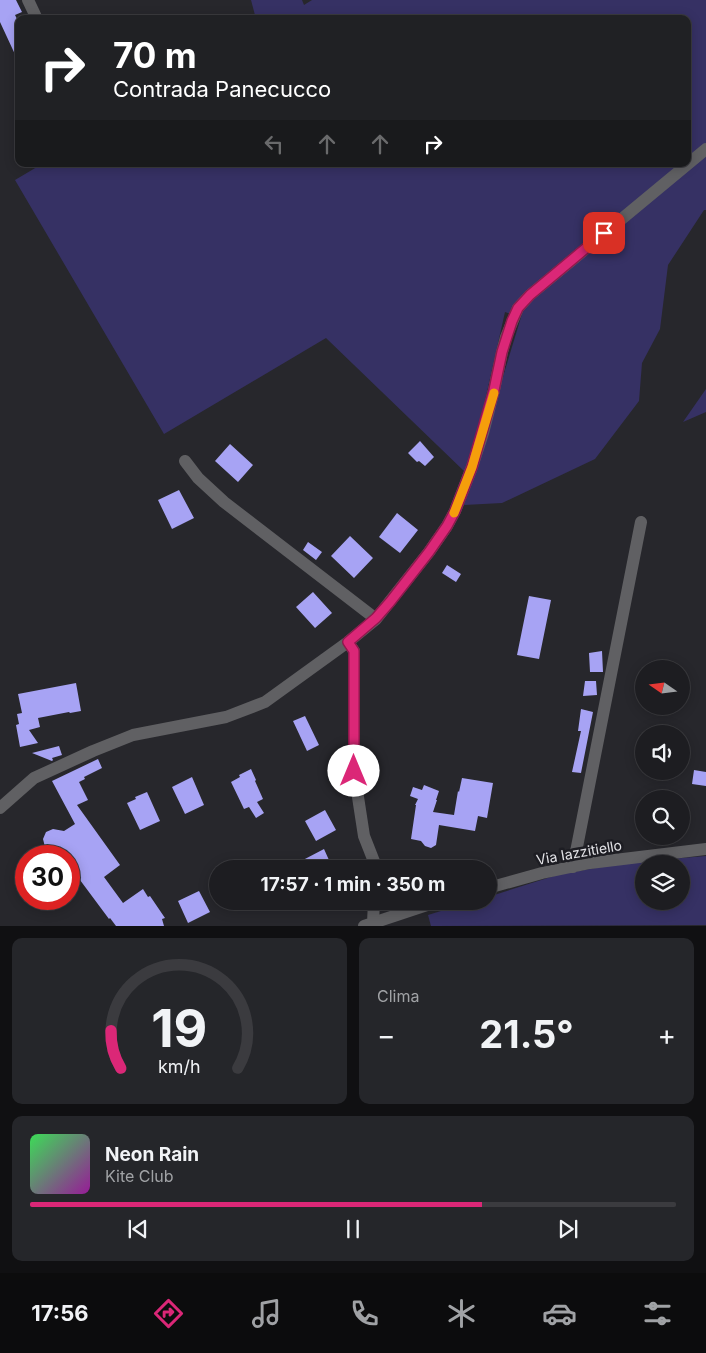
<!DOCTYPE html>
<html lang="it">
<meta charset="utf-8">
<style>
body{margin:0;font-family:Inter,sans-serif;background:#25262a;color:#f1f3f6;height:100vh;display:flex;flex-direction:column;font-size:19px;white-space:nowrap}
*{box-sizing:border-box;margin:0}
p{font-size:16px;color:#a0a2a5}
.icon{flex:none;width:28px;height:28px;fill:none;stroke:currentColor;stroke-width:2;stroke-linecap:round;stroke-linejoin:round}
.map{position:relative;height:926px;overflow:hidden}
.side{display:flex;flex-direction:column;gap:12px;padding:12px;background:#101012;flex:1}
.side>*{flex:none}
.top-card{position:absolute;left:15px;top:15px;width:676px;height:152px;border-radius:10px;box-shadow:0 2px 12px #0003,0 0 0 1px #3b3b3f;background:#202124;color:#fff;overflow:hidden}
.needle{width:32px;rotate:284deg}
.buttons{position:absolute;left:635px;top:660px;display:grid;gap:10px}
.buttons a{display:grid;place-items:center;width:55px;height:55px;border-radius:50%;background:#1d1d21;box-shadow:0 2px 12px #0003,0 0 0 1px #3b3b3f;font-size:25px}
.speed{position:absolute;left:15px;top:845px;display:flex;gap:10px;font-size:25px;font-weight:700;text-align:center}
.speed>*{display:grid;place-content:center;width:65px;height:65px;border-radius:50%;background:#1d1d21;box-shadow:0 2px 12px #0003,0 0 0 1px #3b3b3f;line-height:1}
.speed .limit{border:8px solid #d22;background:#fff;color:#111}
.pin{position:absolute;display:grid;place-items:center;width:42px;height:42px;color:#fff;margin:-21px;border-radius:10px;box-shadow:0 2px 8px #0006}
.me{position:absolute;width:55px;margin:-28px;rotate:0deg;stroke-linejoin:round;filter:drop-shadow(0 0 4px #0008)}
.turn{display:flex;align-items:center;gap:18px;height:105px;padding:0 15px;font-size:22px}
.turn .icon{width:65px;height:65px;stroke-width:2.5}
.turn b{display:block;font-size:35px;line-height:42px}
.lanes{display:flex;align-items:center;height:48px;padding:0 15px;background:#0003;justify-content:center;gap:25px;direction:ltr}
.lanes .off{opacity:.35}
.big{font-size:38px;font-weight:700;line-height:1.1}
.side .card{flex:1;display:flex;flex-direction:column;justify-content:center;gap:8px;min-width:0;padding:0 18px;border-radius:10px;background:#25262a}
.side .dial{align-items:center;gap:0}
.dial svg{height:130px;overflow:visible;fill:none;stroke:#3b3b3f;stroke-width:7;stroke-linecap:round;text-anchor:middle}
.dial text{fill:#f1f3f6;stroke:none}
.song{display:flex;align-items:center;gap:15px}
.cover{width:60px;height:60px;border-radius:8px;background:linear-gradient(135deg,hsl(130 70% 55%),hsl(300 70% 35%))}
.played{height:5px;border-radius:2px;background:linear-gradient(90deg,#db2777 70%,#3b3b3f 70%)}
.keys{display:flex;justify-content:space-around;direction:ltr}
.heat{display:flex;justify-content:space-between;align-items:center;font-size:28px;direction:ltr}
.side .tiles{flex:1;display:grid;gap:12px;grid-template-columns:1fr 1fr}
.card:last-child{grid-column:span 2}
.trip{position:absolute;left:209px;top:860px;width:288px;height:50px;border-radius:25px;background:#1d1d21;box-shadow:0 2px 12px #0003,0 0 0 1px #3b3b3f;font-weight:700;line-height:50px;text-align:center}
.menu{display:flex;height:80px;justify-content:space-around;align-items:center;background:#0c0c0d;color:#a0a2a5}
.menu .icon{width:35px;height:35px}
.menu .current{color:#db2777}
.menu b{font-size:22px;color:#f1f3f6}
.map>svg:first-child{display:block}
.green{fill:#363164;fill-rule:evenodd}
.building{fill:#a7a3f4}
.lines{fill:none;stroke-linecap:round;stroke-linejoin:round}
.street{stroke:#606063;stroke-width:12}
.route-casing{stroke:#8e194d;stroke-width:12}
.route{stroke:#db2777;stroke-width:9}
.slow{stroke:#f59e0b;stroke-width:9}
.labels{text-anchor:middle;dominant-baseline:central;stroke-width:5;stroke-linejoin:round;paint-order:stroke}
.street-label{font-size:14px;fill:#e2e2e6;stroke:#1d1d23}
</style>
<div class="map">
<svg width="706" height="926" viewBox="0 0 706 926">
<rect width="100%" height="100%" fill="#27272c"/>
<path class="green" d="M 251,0 L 302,0 L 304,5 L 312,0 L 706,0 L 706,146 L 688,162 L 688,19 L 256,19 Z
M 706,153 L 706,210 L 704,210 L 668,265 L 660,329 L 642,363 L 639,401 L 595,459 L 502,503 L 464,505 L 525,304 Z
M 42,164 L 686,164 L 511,314 L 505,312 L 475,445 L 465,472 L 326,338 L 164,434 L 15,180 Z
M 706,389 L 706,412 L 683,422 Z
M 706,856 L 706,925 L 431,926 L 428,915 L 473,901 L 488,901 L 488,897 L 557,875 L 623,863 ZM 644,864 L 681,864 L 681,901 L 644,901 Z"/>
<path class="building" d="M 0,0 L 16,0 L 22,12 L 15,15 L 19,23 L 19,63 L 0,22 Z
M 420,441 L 434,457 L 425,466 L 419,461 L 417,462 L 408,453 Z
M 230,444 L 253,465 L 238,482 L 215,461 Z
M 179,490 L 194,518 L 172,529 L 158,500 Z
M 397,513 L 418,530 L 400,553 L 379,537 Z
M 350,536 L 373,558 L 354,578 L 331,556 Z
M 308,542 L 322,552 L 316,560 L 303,550 Z
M 447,565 L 461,574 L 456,582 L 442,573 Z
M 313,592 L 332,613 L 315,628 L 296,607 Z
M 529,596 L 551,600 L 539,659 L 517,655 Z
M 602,651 L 603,672 L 590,672 L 589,653 Z
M 585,681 L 596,681 L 597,695 L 583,696 Z
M 76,683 L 81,711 L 70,713 L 69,712 L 38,718 L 40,727 L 29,730 L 38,743 L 20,747 L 16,725 L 19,724 L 17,714 L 22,713 L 18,694 Z
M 581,709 L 593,712 L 581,773 L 572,772 L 581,731 L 578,731 Z
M 305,716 L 319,745 L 307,751 L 293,721 Z
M 59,746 L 62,755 L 52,758 L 53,760 L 52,761 L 32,753 Z
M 98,759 L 102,768 L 84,777 L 85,779 L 79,782 L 88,800 L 77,805 L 120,865 L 104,877 L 123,903 L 143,889 L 148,897 L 150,896 L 165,918 L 162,919 L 164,926 L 116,926 L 110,918 L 109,919 L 80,880 L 69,889 L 69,856 L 39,856 L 46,851 L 43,839 L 46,832 L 53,829 L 64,831 L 75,824 L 52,781 Z
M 251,769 L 256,780 L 255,781 L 263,799 L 257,802 L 264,813 L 256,818 L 249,807 L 244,809 L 231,782 L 240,777 L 239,775 Z
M 694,770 L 706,772 L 706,786 L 692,784 Z
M 192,777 L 204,805 L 185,814 L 172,787 Z
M 462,778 L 493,783 L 487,818 L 478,816 L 475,831 L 439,825 L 436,845 L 431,848 L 425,846 L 421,841 L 411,839 L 416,805 L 415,805 L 418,799 L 410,796 L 413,787 L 422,790 L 424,785 L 439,791 L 436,800 L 437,800 L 433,812 L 454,815 L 458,791 L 459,792 Z
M 147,792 L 160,821 L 140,830 L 127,803 L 136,799 L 135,797 Z
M 325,810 L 336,830 L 316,841 L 305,821 Z
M 324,849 L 333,869 L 308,869 L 303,860 Z
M 199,891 L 210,912 L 188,923 L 178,901 Z"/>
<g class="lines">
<path class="street" d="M 28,0 L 37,19
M 185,461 L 198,478 L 224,502 L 376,619
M 348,642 L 354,651 L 354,771 L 364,836 L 375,864 L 379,869
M 0,808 L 34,778 L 93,751 L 133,735 L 226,717 L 265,702 L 348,642 L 376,619 L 429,552 L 447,526 L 455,511 L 472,467 L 483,433 L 494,390 L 502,352 L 506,337 L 518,308 L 530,295 L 706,149
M 573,867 L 641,522
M 488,888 L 542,873 L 590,863 L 706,849
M 373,923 L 374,901
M 364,926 L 439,901"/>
</g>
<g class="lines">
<defs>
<path id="route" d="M 354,771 L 354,651 L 348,642 L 376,618 L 390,602 L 429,552 L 447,526 L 455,511 L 472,467 L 494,390 L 502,352 L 512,321 L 518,308 L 530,295 L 604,233"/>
</defs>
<use href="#route" class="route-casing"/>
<use href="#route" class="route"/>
<path class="slow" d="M 454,513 L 472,467 L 494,393"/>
</g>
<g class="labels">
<g class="street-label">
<text transform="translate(579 852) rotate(-10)">Via Iazzitiello</text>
</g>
</g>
</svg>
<div class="buttons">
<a><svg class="needle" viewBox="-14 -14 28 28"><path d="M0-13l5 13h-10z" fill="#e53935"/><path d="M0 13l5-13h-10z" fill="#a0a2a5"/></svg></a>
<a><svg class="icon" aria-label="sound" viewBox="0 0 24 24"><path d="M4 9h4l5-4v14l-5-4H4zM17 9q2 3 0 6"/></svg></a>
<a><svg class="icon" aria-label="search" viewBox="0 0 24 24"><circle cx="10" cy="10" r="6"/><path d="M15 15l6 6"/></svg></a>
<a><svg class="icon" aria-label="layers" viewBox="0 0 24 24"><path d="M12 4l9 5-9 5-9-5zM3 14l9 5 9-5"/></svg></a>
</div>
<div class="speed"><div class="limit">30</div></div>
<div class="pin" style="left:604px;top:233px;background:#d93025"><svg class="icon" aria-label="arrive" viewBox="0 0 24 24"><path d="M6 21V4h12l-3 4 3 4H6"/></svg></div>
<svg class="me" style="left:354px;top:771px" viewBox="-20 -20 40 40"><circle r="19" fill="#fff"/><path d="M0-13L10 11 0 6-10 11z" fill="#db2777"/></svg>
<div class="trip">17:57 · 1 min · 350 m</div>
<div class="top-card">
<div class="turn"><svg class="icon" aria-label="right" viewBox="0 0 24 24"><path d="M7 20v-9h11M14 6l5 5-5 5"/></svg><div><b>70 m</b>Contrada Panecucco</div></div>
<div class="lanes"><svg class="icon off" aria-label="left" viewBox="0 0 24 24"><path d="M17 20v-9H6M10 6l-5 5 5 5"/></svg><svg class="icon off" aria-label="ahead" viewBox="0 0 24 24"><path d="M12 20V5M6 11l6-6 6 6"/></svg><svg class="icon off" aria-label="ahead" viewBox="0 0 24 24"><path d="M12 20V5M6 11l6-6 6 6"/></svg><svg class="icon" aria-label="right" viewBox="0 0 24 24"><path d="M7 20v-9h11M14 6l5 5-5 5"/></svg></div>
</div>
</div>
<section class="side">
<div class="tiles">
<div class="card dial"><svg viewBox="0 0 100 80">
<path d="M14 69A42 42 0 1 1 86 69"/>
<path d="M14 69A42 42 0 0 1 8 46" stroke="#db2777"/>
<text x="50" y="56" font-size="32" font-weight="700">19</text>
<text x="50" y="72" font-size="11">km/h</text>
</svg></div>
<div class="card"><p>Clima</p>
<div class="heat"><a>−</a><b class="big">21.5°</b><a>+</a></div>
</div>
<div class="card">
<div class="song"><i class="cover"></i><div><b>Neon Rain</b><p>Kite Club</p></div></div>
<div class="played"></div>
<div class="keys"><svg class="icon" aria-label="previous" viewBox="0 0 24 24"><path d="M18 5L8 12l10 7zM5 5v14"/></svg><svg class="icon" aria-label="pause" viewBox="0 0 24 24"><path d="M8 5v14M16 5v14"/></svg><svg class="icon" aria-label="next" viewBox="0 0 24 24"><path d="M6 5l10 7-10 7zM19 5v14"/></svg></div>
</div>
</div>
</section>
<nav class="menu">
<b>17:56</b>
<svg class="icon current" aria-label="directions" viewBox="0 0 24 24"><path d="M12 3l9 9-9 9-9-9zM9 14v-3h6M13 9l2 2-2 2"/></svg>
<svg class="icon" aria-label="music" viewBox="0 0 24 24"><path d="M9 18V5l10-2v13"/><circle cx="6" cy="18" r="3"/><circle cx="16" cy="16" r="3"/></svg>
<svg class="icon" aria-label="phone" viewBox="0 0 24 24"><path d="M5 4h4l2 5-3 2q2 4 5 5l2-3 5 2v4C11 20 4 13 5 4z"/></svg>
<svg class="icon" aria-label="climate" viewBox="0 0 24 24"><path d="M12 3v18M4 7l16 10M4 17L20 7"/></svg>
<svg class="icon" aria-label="car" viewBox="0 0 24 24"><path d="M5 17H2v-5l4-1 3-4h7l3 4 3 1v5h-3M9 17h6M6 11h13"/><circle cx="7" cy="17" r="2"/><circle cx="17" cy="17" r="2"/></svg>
<svg class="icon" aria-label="filters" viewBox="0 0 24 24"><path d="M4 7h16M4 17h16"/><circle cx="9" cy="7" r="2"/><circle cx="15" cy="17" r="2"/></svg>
</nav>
